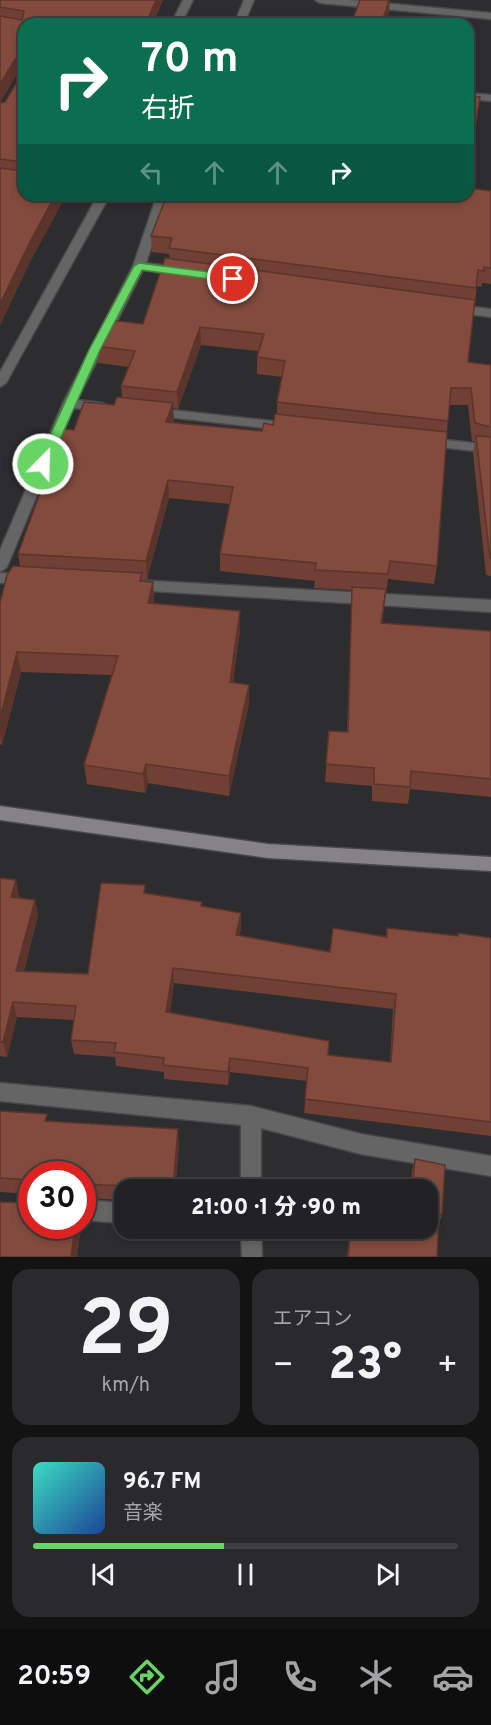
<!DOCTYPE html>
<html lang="ja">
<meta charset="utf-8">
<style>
body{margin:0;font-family:Overpass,"Noto Sans JP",sans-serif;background:#2a2a2c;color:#f1f3f6;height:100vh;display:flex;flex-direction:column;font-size:22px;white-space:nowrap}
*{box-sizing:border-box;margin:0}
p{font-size:20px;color:#a2a4a6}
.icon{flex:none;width:33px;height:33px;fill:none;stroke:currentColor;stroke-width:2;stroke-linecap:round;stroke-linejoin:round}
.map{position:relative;height:1257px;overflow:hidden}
.sheet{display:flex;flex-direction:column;gap:12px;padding:12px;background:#131314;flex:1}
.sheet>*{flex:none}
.top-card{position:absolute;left:18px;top:18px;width:456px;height:183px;border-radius:18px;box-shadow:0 3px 9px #0003,0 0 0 2px #3f3f41;background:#0b6e4f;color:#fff;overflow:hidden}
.speed{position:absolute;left:18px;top:1161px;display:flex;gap:12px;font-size:30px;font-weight:700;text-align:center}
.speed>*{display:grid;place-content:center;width:78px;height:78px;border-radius:50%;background:#222224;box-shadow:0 3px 9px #0003,0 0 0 2px #3f3f41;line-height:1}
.speed .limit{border:9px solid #d22;background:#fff;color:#111}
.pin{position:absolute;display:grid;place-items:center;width:51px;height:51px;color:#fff;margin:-26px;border:3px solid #fff;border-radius:50%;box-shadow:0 2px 6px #0007}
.me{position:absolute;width:66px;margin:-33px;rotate:23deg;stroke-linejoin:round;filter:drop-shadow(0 0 4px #0008)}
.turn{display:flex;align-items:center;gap:21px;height:126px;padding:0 24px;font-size:27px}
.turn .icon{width:78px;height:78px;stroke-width:2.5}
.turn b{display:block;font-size:42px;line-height:51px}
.lanes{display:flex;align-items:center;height:57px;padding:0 24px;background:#0003;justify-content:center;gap:30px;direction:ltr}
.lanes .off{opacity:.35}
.big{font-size:45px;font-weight:800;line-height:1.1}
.sheet .tile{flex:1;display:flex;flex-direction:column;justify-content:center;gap:9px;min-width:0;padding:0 21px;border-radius:18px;background:#2a2a2c}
.sheet .dial{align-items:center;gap:0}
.dial b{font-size:78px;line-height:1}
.song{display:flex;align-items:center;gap:18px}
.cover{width:72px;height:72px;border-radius:9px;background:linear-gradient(135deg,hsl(170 70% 55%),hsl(220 70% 35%))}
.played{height:6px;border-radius:3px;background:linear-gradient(90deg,#67d465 45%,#3f3f41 45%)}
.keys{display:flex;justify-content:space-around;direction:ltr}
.heat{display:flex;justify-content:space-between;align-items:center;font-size:33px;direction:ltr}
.sheet .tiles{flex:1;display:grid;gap:12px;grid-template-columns:1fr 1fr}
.tile:last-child{grid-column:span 2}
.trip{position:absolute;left:114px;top:1179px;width:324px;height:60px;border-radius:18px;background:#222224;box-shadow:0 3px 9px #0003,0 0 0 2px #3f3f41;font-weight:800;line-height:60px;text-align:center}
.dock{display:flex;height:96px;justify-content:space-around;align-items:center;background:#0e0e0e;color:#a2a4a6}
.dock .icon{width:42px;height:42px}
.dock .on{color:#67d465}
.dock b{font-size:27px;color:#f1f3f6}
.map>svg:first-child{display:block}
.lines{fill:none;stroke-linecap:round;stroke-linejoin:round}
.lane-casing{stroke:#48484b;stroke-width:3}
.street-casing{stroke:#48484b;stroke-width:3}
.secondary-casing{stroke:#48484b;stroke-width:3}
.lane{fill:#666566;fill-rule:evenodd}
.street{fill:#666566;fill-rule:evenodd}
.secondary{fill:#858385;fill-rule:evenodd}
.wall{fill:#704034;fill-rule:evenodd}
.shaded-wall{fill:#5b342b}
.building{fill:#824b3d;stroke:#5b342b;stroke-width:1.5;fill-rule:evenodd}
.route{fill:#67d465;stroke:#438a42;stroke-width:1.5}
</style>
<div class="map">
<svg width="491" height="1257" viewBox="0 0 491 1257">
<rect width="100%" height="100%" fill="#2d2d30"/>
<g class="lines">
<defs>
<path id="lane" d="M 82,1200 L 124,1203 L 124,1223 L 82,1220 Z"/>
<path id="street" d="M 183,0 L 193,0 L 181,24 L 171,24 Z
M 244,0 L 254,0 L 244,24 L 234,24 Z
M 315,0 L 350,0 L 491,13 L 491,19 L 320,3 Z
M 468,93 L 491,95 L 491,101 L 468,99 Z
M 98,195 L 110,195 L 6,383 L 0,387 L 0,372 Z
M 157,195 L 169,195 L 146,263 L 182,268 L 188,272 L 182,276 L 143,270 L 77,400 L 103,403 L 109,407 L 103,411 L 73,408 L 7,567 L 0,572 L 0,550 L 63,403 L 133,266 Z
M 455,305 L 491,309 L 491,317 L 451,312 L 449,309 Z
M 154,408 L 282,422 L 289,426 L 282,430 L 149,415 L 147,412 L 149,409 Z
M 428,438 L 491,445 L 491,453 L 423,445 L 421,442 Z
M 0,573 L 27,574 L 34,579 L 27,584 L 0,583 Z
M 135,580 L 491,600 L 491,612 L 135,590 L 128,585 Z
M 0,1083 L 251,1106 L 361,1134 L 491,1156 L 491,1176 L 361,1154 L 261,1128 L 261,1190 L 241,1190 L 241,1125 L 0,1101 Z
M 241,1228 L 261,1228 L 262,1257 L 242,1257 Z"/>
<path id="secondary" d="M 0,806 L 268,844 L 491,857 L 491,871 L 268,858 L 0,820 Z"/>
</defs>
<use href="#lane" class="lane-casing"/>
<use href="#street" class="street-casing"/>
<use href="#secondary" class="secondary-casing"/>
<use href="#lane" class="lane"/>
<use href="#street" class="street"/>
<use href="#secondary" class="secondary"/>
</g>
<path class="wall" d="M 0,0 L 163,0 L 153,24 L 24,24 L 24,195 L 66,195 L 31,260 L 0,325 L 0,103 L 5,102 L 24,70 L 17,74 L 0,103 Z
M 468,96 L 480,97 L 473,144 L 468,144 Z
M 491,191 L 491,284 L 482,283 L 481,287 L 477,286 L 468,362 L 491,365 L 491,576 L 486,575 L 473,453 L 475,441 L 472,441 L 468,405 L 449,405 L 437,566 L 434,584 L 388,579 L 382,624 L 491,631 L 491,797 L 410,789 L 408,804 L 372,801 L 372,786 L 325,782 L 329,731 L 347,732 L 352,590 L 314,588 L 315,581 L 220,571 L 220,554 L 230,504 L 169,498 L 147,579 L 142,579 L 143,581 L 153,582 L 154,604 L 240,611 L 240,631 L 233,682 L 249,704 L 229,796 L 148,783 L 145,793 L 87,784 L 84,765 L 112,675 L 21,672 L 2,745 L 0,744 L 0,603 L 20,566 L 18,554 L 74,430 L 114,405 L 122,398 L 121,386 L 129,367 L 98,363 L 97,346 L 143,324 L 170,259 L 169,254 L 152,252 L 151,236 ZM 201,345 L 259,351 L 257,357 L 257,374 L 282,377 L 277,402 L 277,414 L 273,425 L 262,431 L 173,422 L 173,408 L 178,409 Z
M 0,878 L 19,895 L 19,898 L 35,900 L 38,915 L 24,971 L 88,974 L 146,893 L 202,906 L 241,913 L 241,928 L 239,936 L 330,952 L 386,937 L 387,928 L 457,936 L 491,938 L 491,1136 L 304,1113 L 307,1081 L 230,1072 L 228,1085 L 164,1079 L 164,1072 L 116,1066 L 115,1057 L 74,1054 L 71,1040 L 74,1020 L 17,1017 L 7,1057 L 0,1056 ZM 174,983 L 393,1009 L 390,1062 L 328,1055 L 170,1012 Z
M 0,1111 L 49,1122 L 179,1145 L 175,1190 L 124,1190 L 124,1200 L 82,1198 L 82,1174 L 32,1226 L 81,1226 L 77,1257 L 0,1257 L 29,1203 L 29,1194 L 0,1192 Z
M 415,1159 L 442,1215 L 438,1226 L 437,1257 L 347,1257 L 350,1228 L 428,1228 L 428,1190 L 410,1190 L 412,1171 Z"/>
<path class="shaded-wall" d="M 156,0 L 163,0 L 153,24 L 146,24 Z
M 389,0 L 390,0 L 389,12 L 385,24 L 384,16 Z
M 22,55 L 24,70 L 17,74 L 0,103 L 0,84 L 15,59 Z
M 55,195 L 66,195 L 31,260 L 0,325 L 0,304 L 29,244 Z
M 200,327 L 201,345 L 178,409 L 177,392 Z
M 173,403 L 174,421 L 167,440 L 166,422 Z
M 168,480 L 169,498 L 147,579 L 146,561 Z
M 153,582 L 154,602 L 150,624 L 148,603 Z
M 240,611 L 240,631 L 230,701 L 230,682 Z
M 17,652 L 21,672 L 2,745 L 0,733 L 0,718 Z
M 249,685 L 249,704 L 229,796 L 229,776 Z
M 146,764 L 148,783 L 145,793 L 143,774 Z
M 16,880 L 19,895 L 15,913 L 11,897 Z
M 35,900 L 38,915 L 20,986 L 16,971 Z
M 241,913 L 241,928 L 236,951 L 236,935 Z
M 173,968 L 174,983 L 168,1026 L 166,1012 Z
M 13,1002 L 17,1017 L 7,1057 L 3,1042 Z
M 230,1058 L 230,1072 L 228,1085 L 228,1072 Z
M 178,1129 L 179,1145 L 175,1190 L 173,1190 Z
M 75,1226 L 81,1226 L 77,1257 L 71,1257 Z"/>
<path class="building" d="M 0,0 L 156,0 L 146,24 L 24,24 L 24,69 L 22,55 L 15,59 L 0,84 L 0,16 L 22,20 L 24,11 L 0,7 Z
M 360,0 L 389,0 L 384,16 L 436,21 L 436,24 L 351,24 Z
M 24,70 L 24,195 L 55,195 L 29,244 L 0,304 L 0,168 L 22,171 L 24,162 L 0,159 L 0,103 L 5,102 Z
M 468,96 L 480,97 L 475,129 L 468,128 Z
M 468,188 L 491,191 L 491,268 L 484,267 L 484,271 L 478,270 L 476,288 L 169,248 L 172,238 L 151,236 L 167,195 L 468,195 Z
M 165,258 L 475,300 L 468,362 L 491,365 L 491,427 L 475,423 L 471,388 L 451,388 L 448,421 L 277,402 L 285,361 L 257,357 L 264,334 L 200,327 L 177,392 L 121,386 L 135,351 L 97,346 L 110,320 L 143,324 Z
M 117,397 L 173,403 L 166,422 L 262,431 L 264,423 L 273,425 L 275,414 L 447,432 L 437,566 L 390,561 L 388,574 L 315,570 L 316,563 L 220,554 L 233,487 L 168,480 L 146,561 L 18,554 L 63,429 L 74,430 L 84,402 L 114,405 Z
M 476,436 L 491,437 L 491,558 L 490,558 Z
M 13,566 L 142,573 L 140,581 L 153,582 L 148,603 L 240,611 L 230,682 L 249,685 L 229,776 L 146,764 L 143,774 L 84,765 L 118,656 L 17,652 L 0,718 L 0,603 L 7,575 Z
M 352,587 L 386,589 L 381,623 L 491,631 L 491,779 L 411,771 L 410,787 L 374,784 L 374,768 L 326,764 L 329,731 L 348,732 Z
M 0,878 L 16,880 L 11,897 L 35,900 L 16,971 L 88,974 L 101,883 L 145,885 L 144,893 L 202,902 L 201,906 L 241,913 L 236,935 L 330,952 L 333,928 L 387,937 L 387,928 L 458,936 L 458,933 L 491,938 L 491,1122 L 305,1099 L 308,1068 L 230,1058 L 228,1072 L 163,1065 L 164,1058 L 114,1052 L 116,1043 L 71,1040 L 76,1006 L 13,1002 L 3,1042 L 0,1042 ZM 173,968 L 396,994 L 391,1062 L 328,1055 L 329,1041 L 166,1012 Z
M 0,1111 L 47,1114 L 45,1121 L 178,1129 L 173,1188 L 82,1184 L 82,1174 L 32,1174 L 32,1226 L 75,1226 L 71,1257 L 0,1257 L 0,1202 L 29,1203 L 29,1180 L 0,1178 Z
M 415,1159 L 445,1165 L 442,1215 L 439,1214 L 437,1257 L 348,1257 L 351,1228 L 428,1228 L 428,1190 L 412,1190 Z"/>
<path class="route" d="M 139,263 L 233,275 L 238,279 L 233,282 L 142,270 L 100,350 L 49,464 L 43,469 L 39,467 L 37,464 L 89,350 L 134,266 Z"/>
</svg>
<div class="speed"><div class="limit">30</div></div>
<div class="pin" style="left:233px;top:279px;background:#d93025"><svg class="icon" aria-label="arrive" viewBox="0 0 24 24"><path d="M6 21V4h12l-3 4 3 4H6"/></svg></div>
<svg class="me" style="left:43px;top:464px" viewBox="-20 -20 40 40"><circle r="17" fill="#67d465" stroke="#fff" stroke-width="3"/><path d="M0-11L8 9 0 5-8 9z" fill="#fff"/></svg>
<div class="trip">21:00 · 1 分 · 90 m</div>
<div class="top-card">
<div class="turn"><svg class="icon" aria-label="right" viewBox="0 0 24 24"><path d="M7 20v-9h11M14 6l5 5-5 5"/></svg><div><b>70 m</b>右折</div></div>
<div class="lanes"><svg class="icon off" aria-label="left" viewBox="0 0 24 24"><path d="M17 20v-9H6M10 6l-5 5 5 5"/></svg><svg class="icon off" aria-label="ahead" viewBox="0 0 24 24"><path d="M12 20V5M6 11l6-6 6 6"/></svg><svg class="icon off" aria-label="ahead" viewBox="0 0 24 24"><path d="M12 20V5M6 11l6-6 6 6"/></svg><svg class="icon" aria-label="right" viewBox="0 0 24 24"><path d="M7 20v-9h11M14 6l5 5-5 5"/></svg></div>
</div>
</div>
<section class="sheet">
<div class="tiles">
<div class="tile dial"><b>29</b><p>km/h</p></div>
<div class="tile"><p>エアコン</p>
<div class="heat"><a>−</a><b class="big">23°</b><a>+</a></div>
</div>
<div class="tile">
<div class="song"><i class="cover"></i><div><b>96.7 FM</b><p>音楽</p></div></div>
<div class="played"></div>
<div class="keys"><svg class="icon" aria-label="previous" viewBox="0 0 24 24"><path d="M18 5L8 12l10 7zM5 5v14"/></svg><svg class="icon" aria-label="pause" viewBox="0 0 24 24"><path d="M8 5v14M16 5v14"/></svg><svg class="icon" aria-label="next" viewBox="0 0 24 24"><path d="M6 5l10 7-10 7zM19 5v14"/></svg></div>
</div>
</div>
</section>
<nav class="dock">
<b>20:59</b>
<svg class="icon on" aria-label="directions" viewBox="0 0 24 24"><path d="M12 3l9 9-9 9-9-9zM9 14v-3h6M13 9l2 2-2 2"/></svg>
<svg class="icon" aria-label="music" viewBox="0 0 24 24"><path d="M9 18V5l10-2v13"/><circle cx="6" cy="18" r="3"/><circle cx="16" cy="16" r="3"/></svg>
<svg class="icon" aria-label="phone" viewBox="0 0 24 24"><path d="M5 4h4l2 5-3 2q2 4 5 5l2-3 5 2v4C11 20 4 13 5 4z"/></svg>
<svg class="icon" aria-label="climate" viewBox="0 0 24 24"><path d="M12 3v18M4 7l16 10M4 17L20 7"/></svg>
<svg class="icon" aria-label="car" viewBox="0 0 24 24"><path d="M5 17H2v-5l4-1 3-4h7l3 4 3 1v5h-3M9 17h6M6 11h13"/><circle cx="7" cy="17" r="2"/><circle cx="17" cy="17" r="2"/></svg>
</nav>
